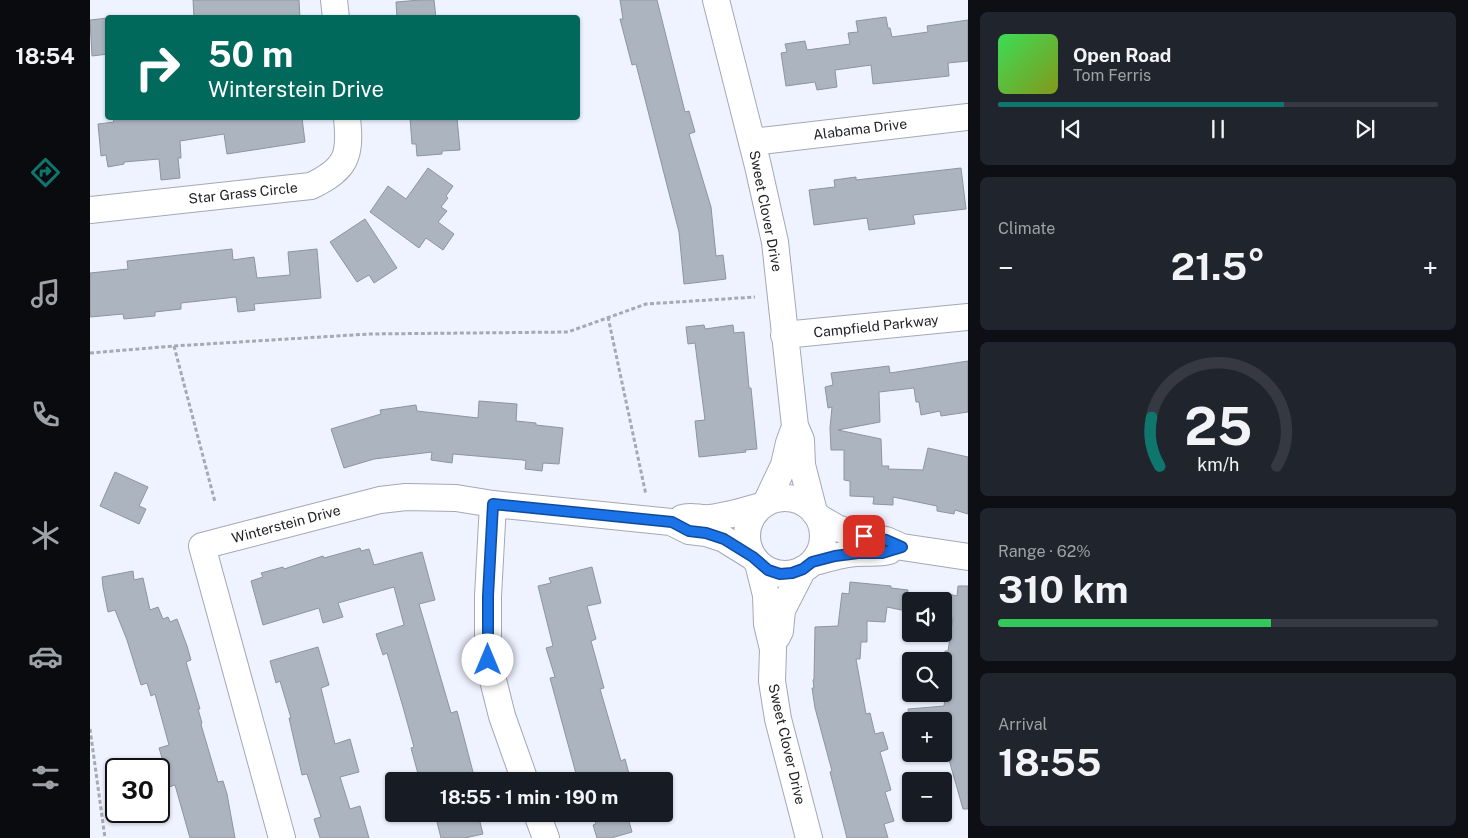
<!DOCTYPE html>
<meta charset="utf-8">
<style>
body{margin:0;font-family:"Public Sans",sans-serif;background:#20242c;color:#f1f3f6;height:100vh;display:flex;flex-direction:column;font-size:19px;white-space:nowrap}
*{box-sizing:border-box;margin:0}
p{font-size:16px;color:#9ea1a6}
.icon{flex:none;width:28px;height:28px;fill:none;stroke:currentColor;stroke-width:2;stroke-linecap:round;stroke-linejoin:round}
.map{position:relative;flex:1;overflow:hidden}
.sheet{display:flex;flex-direction:column;gap:12px;padding:12px;background:#0d0f14;width:500px}
.sheet>*{flex:none}
.guide{position:absolute;left:15px;top:15px;width:475px;height:105px;border-radius:5px;box-shadow:0 1px 4px #0004;background:#00695c;color:#fff;overflow:hidden}
.controls{position:absolute;left:812px;top:592px;display:grid;gap:10px}
.controls a{display:grid;place-items:center;width:50px;height:50px;border-radius:5px;background:#171b24;box-shadow:0 1px 4px #0004;font-size:25px}
.speed{position:absolute;left:15px;top:758px;display:flex;gap:10px;font-size:25px;font-weight:700;text-align:center}
.speed>*{display:grid;place-content:center;width:65px;height:65px;border-radius:50%;background:#171b24;box-shadow:0 1px 4px #0004;line-height:1}
.speed .limit{border:2px solid #111;border-radius:8px;background:#fff;color:#111}
.pin{position:absolute;display:grid;place-items:center;width:42px;height:42px;color:#fff;margin:-21px;border-radius:10px;box-shadow:0 2px 8px #0006}
.me{position:absolute;width:55px;margin:-28px;rotate:0deg;stroke-linejoin:round;filter:drop-shadow(0 0 4px #0008)}
.turn{display:flex;align-items:center;gap:18px;height:105px;padding:0 20px;font-size:22px}
.turn .icon{width:65px;height:65px;stroke-width:2.5}
.turn b{display:block;font-size:35px;line-height:42px}
.big{font-size:38px;font-weight:700;line-height:1.1}
.sheet .tile{flex:1;display:flex;flex-direction:column;justify-content:center;gap:8px;min-width:0;padding:0 18px;border-radius:8px;background:#20242c}
.sheet .dial{align-items:center;gap:0}
.dial svg{height:130px;overflow:visible;fill:none;stroke:#363941;stroke-width:7;stroke-linecap:round;text-anchor:middle}
.dial text{fill:#f1f3f6;stroke:none}
.song{display:flex;align-items:center;gap:15px}
.cover{width:60px;height:60px;border-radius:8px;background:linear-gradient(135deg,hsl(130 70% 55%),hsl(70 70% 35%))}
.played{height:5px;border-radius:2px;background:linear-gradient(90deg,#0f766e 65%,#363941 65%)}
.keys{display:flex;justify-content:space-around;direction:ltr}
.heat{display:flex;justify-content:space-between;align-items:center;font-size:28px;direction:ltr}
.charge{height:8px;border-radius:4px;background:linear-gradient(90deg,#34c759 62%,#363941 0)}
.trip{position:absolute;left:295px;top:772px;width:288px;height:50px;border-radius:5px;background:#171b24;box-shadow:0 1px 4px #0004;font-weight:700;line-height:50px;text-align:center}
main{display:flex;flex:1;min-height:0}
.menu{display:flex;flex-direction:column;width:90px;justify-content:space-around;align-items:center;background:#090b0e;color:#9ea1a6}
.menu .icon{width:35px;height:35px}
.menu .current{color:#0f766e}
.menu b{font-size:22px;color:#f1f3f6}
.map>svg:first-child{display:block}
.building{fill:#acb4bf;stroke:#8d95a0}
.lines{fill:none;stroke-linecap:round;stroke-linejoin:round}
.street-casing{stroke:#a5a8b4;stroke-width:28}
.path{stroke:#a6a8b2;stroke-width:3;stroke-dasharray:4 2.5;stroke-linecap:butt}
.street{stroke:#fff;stroke-width:26}
.route-casing{stroke:#114b97;stroke-width:12}
.route{stroke:#1a73e8;stroke-width:9}
.labels{text-anchor:middle;dominant-baseline:central;stroke-width:5;stroke-linejoin:round;paint-order:stroke}
.street-label{font-size:14px;fill:#222327;stroke:#fff}
</style>
<main>
<nav class="menu">
<b>18:54</b>
<svg class="icon current" aria-label="directions" viewBox="0 0 24 24"><path d="M12 3l9 9-9 9-9-9zM9 14v-3h6M13 9l2 2-2 2"/></svg>
<svg class="icon" aria-label="music" viewBox="0 0 24 24"><path d="M9 18V5l10-2v13"/><circle cx="6" cy="18" r="3"/><circle cx="16" cy="16" r="3"/></svg>
<svg class="icon" aria-label="phone" viewBox="0 0 24 24"><path d="M5 4h4l2 5-3 2q2 4 5 5l2-3 5 2v4C11 20 4 13 5 4z"/></svg>
<svg class="icon" aria-label="climate" viewBox="0 0 24 24"><path d="M12 3v18M4 7l16 10M4 17L20 7"/></svg>
<svg class="icon" aria-label="car" viewBox="0 0 24 24"><path d="M5 17H2v-5l4-1 3-4h7l3 4 3 1v5h-3M9 17h6M6 11h13"/><circle cx="7" cy="17" r="2"/><circle cx="17" cy="17" r="2"/></svg>
<svg class="icon" aria-label="filters" viewBox="0 0 24 24"><path d="M4 7h16M4 17h16"/><circle cx="9" cy="7" r="2"/><circle cx="15" cy="17" r="2"/></svg>
</nav>
<div class="map">
<svg width="878" height="838" viewBox="0 0 878 838">
<rect width="100%" height="100%" fill="#eff2ff"/>
<path class="building" d="M 103,0 L 209,0 L 210,18 L 104,18 Z
M 330,0 L 344,0 L 346,18 L 307,18 L 306,2 Z
M 530,0 L 567,0 L 595,112 L 599,111 L 605,132 L 599,134 L 621,207 L 626,256 L 633,255 L 636,279 L 594,284 L 589,232 L 546,64 L 542,65 L 530,19 L 533,19 Z
M 796,17 L 798,28 L 800,28 L 802,37 L 838,32 L 837,26 L 878,20 L 878,61 L 858,63 L 859,76 L 783,84 L 781,65 L 745,70 L 747,87 L 727,90 L 725,82 L 696,86 L 691,53 L 697,52 L 695,44 L 715,41 L 717,50 L 760,44 L 758,33 L 768,32 L 766,21 Z
M 18,18 L 18,54 L 2,56 L 0,20 Z
M 23,118 L 212,118 L 215,142 L 137,154 L 134,134 L 90,141 L 91,158 L 88,158 L 90,178 L 71,180 L 69,159 L 34,162 L 34,164 L 18,167 L 16,155 L 11,156 L 8,124 L 24,122 Z
M 320,118 L 367,118 L 370,150 L 352,151 L 352,154 L 327,156 L 326,144 L 322,144 Z
M 338,168 L 363,186 L 356,196 L 358,198 L 351,207 L 357,211 L 348,222 L 364,234 L 353,250 L 336,238 L 329,248 L 280,212 L 298,186 L 316,199 Z
M 871,168 L 876,209 L 823,215 L 825,224 L 779,230 L 777,218 L 724,225 L 719,190 L 745,187 L 744,180 L 766,177 L 766,180 Z
M 275,219 L 307,268 L 284,283 L 279,275 L 267,282 L 240,242 Z
M 142,249 L 143,260 L 164,257 L 167,278 L 200,275 L 198,252 L 227,249 L 231,298 L 164,304 L 165,310 L 148,312 L 146,297 L 91,303 L 91,309 L 65,312 L 65,316 L 34,319 L 33,314 L 0,317 L 0,273 L 38,269 L 37,261 Z
M 614,325 L 615,329 L 643,325 L 644,333 L 654,332 L 659,388 L 661,388 L 667,449 L 655,450 L 656,452 L 609,457 L 605,421 L 615,420 L 605,343 L 598,344 L 596,327 Z
M 878,361 L 878,412 L 851,416 L 850,411 L 831,415 L 829,402 L 826,402 L 824,388 L 789,392 L 790,422 L 748,430 L 791,439 L 792,466 L 799,466 L 798,469 L 833,470 L 838,448 L 878,457 L 878,514 L 865,510 L 864,514 L 847,511 L 847,506 L 803,497 L 803,505 L 783,504 L 784,497 L 760,496 L 760,481 L 754,480 L 754,450 L 741,450 L 740,428 L 742,407 L 738,408 L 735,387 L 743,385 L 741,373 L 799,366 L 800,373 Z
M 389,401 L 427,404 L 426,421 L 446,423 L 446,425 L 473,428 L 469,464 L 453,463 L 452,471 L 435,469 L 436,461 L 433,460 L 363,454 L 362,463 L 341,460 L 342,452 L 284,459 L 254,468 L 241,429 L 291,414 L 290,410 L 326,405 L 327,411 L 388,418 Z
M 25,472 L 58,487 L 49,506 L 56,509 L 49,524 L 10,506 Z
M 270,548 L 271,551 L 279,549 L 284,565 L 332,552 L 345,600 L 329,604 L 361,713 L 367,711 L 383,772 L 378,774 L 381,781 L 330,781 L 321,748 L 324,747 L 313,707 L 297,653 L 293,655 L 286,634 L 314,625 L 304,587 L 248,603 L 253,617 L 233,623 L 229,608 L 173,625 L 161,581 L 173,577 L 171,573 L 193,567 L 194,569 L 233,556 L 234,558 Z
M 502,567 L 511,603 L 497,606 L 506,639 L 501,641 L 514,688 L 510,689 L 531,761 L 535,759 L 541,781 L 488,781 L 460,678 L 465,677 L 456,648 L 463,646 L 448,586 L 461,583 L 459,578 Z
M 43,571 L 44,580 L 53,578 L 60,610 L 68,607 L 73,619 L 78,617 L 80,622 L 87,619 L 97,646 L 101,660 L 96,662 L 110,709 L 108,709 L 112,723 L 111,724 L 112,728 L 128,782 L 133,781 L 137,794 L 145,838 L 100,838 L 85,785 L 76,788 L 71,772 L 76,771 L 69,748 L 79,745 L 65,694 L 61,696 L 57,683 L 51,685 L 37,640 L 25,610 L 18,612 L 13,587 L 12,577 Z
M 760,582 L 801,586 L 801,588 L 818,590 L 816,611 L 797,607 L 795,622 L 777,621 L 777,642 L 771,642 L 770,659 L 766,659 L 776,714 L 780,713 L 785,734 L 793,732 L 798,749 L 790,752 L 801,790 L 795,792 L 804,821 L 794,824 L 798,838 L 757,838 L 740,772 L 742,771 L 725,708 L 722,688 L 724,688 L 723,680 L 724,679 L 725,627 L 748,626 L 752,593 L 759,594 Z
M 868,586 L 878,586 L 878,809 L 873,809 L 854,742 L 854,721 L 819,721 L 818,709 L 854,706 L 859,668 L 854,667 L 854,663 L 855,651 L 858,651 L 863,618 L 854,615 L 854,593 L 867,596 Z
M 228,647 L 239,685 L 231,688 L 245,744 L 260,739 L 269,772 L 250,777 L 260,809 L 270,806 L 279,838 L 230,838 L 224,819 L 231,817 L 217,774 L 212,775 L 199,718 L 201,718 L 190,681 L 186,683 L 180,661 Z
M 345,814 L 388,814 L 393,834 L 375,838 L 351,838 Z
M 515,814 L 537,814 L 542,832 L 521,838 L 507,838 L 503,825 L 506,824 L 503,817 Z"/>
<g class="lines">
<defs>
<path id="street" d="M 244,0 L 246,18
M 626,0 L 668,166 L 685,242 L 705,426 L 711,440 L 712,465 L 724,512
M 662,142 L 878,117
M 0,210 L 221,186 C 257,169 261,155 257,118
M 694,335 L 878,317
M657 536a38 38 0 1 1 76 0a38 38 0 1 1-76 0Z
M 676,503 L 694,465 L 699,443 L 703,432
M 403,504 L 398,596 L 398,660 L 412,716 L 435,781
M 728,517 L 747,528 L 768,535 L 796,540 L 812,547 L 878,557
M 592,518 C 601,515 610,519 620,518 C 637,516 654,511 671,506
M 668,563 L 676,595 L 677,624 L 683,649 L 682,681 L 688,719 L 719,838
M 722,563 C 736,559 751,554 766,553 C 777,552 788,554 799,551
M 687,637 L 690,631 L 692,610 L 713,569
M 447,814 L 456,838
M 192,838 L 112,546 L 290,500 L 316,497 L 366,498 L 403,504 L 581,522 L 599,531 L 616,533 L 634,539 L 663,557"/>
</defs>
<use href="#street" class="street-casing"/>
<path class="path" d="M 518,317 L 556,495
M 84,346 L 125,502
M 0,353 L 84,346 L 279,334 L 478,332 L 556,304 L 665,297
M 0,729 L 15,838"/>
<use href="#street" class="street"/>
</g>
<g class="lines">
<defs>
<path id="route" d="M 398,660 L 398,596 L 403,504 L 582,522 L 599,531 L 616,533 L 634,539 L 663,557 L 678,570 L 690,574 L 702,573 L 713,569 L 722,562 L 745,556 L 768,553 L 792,553 L 812,547 L 796,540 L 774,536"/>
</defs>
<use href="#route" class="route-casing"/>
<use href="#route" class="route"/>
</g>
<g class="labels">
<g class="street-label">
<text transform="translate(770 129) rotate(-7)">Alabama Drive</text>
<text transform="translate(153 193) rotate(-6)">Star Grass Circle</text>
<text transform="translate(676 211) rotate(79)">Sweet Clover Drive</text>
<text transform="translate(786 326) rotate(-6)">Campfield Parkway</text>
<text transform="translate(196 524) rotate(-15)">Winterstein Drive</text>
<text transform="translate(697 744) rotate(77)">Sweet Clover Drive</text>
</g>
</g>
</svg>
<div class="controls">
<a><svg class="icon" aria-label="sound" viewBox="0 0 24 24"><path d="M4 9h4l5-4v14l-5-4H4zM17 9q2 3 0 6"/></svg></a>
<a><svg class="icon" aria-label="search" viewBox="0 0 24 24"><circle cx="10" cy="10" r="6"/><path d="M15 15l6 6"/></svg></a>
<a>+</a>
<a>−</a>
</div>
<div class="speed"><div class="limit">30</div></div>
<div class="pin" style="left:774px;top:536px;background:#d93025"><svg class="icon" aria-label="arrive" viewBox="0 0 24 24"><path d="M6 21V4h12l-3 4 3 4H6"/></svg></div>
<svg class="me" style="left:398px;top:660px" viewBox="-20 -20 40 40"><circle r="19" fill="#fff"/><path d="M0-13L10 11 0 6-10 11z" fill="#1a73e8"/></svg>
<div class="trip">18:55 · 1 min · 190 m</div>
<div class="guide">
<div class="turn"><svg class="icon" aria-label="right" viewBox="0 0 24 24"><path d="M7 20v-9h11M14 6l5 5-5 5"/></svg><div><b>50 m</b>Winterstein Drive</div></div>
</div>
</div>
<section class="sheet">
<div class="tile">
<div class="song"><i class="cover"></i><div><b>Open Road</b><p>Tom Ferris</p></div></div>
<div class="played"></div>
<div class="keys"><svg class="icon" aria-label="previous" viewBox="0 0 24 24"><path d="M18 5L8 12l10 7zM5 5v14"/></svg><svg class="icon" aria-label="pause" viewBox="0 0 24 24"><path d="M8 5v14M16 5v14"/></svg><svg class="icon" aria-label="next" viewBox="0 0 24 24"><path d="M6 5l10 7-10 7zM19 5v14"/></svg></div>
</div>
<div class="tile"><p>Climate</p>
<div class="heat"><a>−</a><b class="big">21.5°</b><a>+</a></div>
</div>
<div class="tile dial"><svg viewBox="0 0 100 80">
<path d="M14 69A42 42 0 1 1 86 69"/>
<path d="M14 69A42 42 0 0 1 9 39" stroke="#0f766e"/>
<text x="50" y="56" font-size="32" font-weight="700">25</text>
<text x="50" y="72" font-size="11">km/h</text>
</svg></div>
<div class="tile"><p>Range · 62%</p><b class="big">310 km</b><div class="charge"></div></div>
<div class="tile"><p>Arrival</p><b class="big">18:55</b></div>
</section>
</main>
